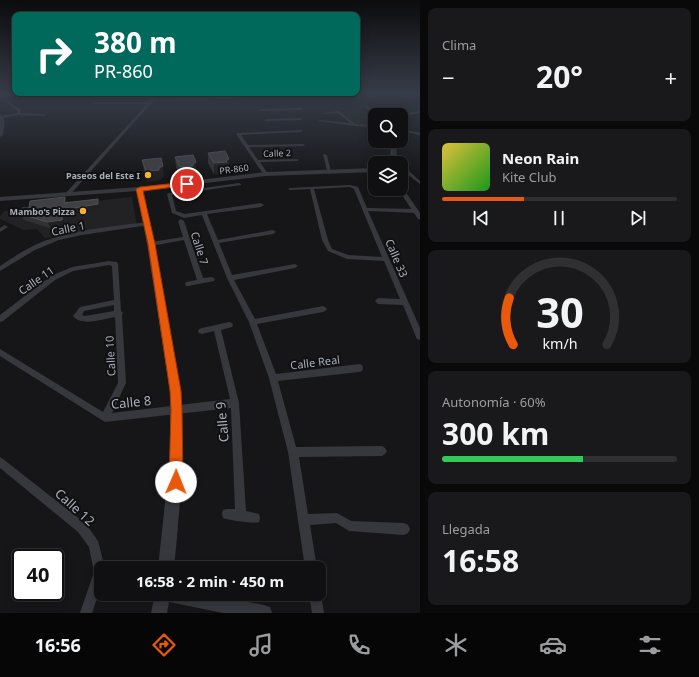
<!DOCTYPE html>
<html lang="es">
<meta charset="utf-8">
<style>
body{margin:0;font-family:"Noto Sans",sans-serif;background:#19191b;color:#f1f3f6;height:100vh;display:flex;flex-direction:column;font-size:15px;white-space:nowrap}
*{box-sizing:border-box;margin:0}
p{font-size:13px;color:#9c9d9f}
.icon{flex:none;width:22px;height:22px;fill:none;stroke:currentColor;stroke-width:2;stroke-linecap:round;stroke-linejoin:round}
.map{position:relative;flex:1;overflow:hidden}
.sheet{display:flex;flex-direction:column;gap:8px;padding:8px;background:#09090a;width:279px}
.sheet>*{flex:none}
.guide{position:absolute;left:12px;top:12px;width:348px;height:84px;border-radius:8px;box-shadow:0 2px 10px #0003,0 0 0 1px #303032;background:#00695c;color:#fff;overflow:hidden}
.buttons{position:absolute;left:368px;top:108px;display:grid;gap:8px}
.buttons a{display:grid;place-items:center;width:40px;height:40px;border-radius:8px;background:#101012;box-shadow:0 2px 10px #0003,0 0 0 1px #303032;font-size:20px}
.speed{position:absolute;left:12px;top:549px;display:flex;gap:8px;font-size:20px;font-weight:700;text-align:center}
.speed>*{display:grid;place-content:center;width:52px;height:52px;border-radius:50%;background:#101012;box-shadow:0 2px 10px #0003,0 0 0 1px #303032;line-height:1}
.speed .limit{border:2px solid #111;border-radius:6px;background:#fff;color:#111}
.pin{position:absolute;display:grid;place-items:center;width:34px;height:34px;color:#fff;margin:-17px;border:2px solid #fff;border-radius:50%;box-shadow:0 1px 4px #0007}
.me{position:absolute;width:44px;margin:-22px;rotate:1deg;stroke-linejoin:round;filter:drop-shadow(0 0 3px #0008)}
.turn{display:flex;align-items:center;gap:14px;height:84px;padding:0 16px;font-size:18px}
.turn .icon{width:52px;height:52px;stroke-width:2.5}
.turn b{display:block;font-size:28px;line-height:34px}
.big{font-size:30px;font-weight:700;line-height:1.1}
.sheet .widget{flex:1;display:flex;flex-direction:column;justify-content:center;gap:6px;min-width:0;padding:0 14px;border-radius:8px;background:#19191b}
.sheet .dial{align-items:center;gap:0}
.dial svg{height:104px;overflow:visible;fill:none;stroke:#303032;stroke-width:7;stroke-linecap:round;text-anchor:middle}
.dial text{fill:#f1f3f6;stroke:none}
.song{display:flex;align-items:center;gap:12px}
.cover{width:48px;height:48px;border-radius:6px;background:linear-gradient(135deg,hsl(50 70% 55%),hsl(120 70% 35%))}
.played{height:4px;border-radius:2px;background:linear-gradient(90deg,#ea580c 35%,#303032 35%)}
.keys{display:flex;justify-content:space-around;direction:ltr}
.heat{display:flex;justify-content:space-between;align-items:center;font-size:22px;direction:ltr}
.charge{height:6px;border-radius:3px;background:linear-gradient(90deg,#34c759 60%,#303032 0)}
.trip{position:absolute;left:94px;top:561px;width:232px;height:40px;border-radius:8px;background:#101012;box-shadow:0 2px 10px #0003,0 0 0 1px #303032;font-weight:700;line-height:40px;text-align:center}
.menu{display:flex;height:64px;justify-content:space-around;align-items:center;background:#060607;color:#9c9d9f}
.menu .icon{width:28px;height:28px}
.menu .on{color:#ea580c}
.menu b{font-size:18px;color:#f1f3f6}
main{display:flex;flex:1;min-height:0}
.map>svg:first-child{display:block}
.built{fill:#222225}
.green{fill:#1c231d}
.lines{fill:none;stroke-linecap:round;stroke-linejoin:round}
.minor{fill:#37383d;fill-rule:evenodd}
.tertiary{fill:#37383d;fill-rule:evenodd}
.wall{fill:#323236}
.shaded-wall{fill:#212124}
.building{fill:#3f3f44;stroke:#4f5156}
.route{fill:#ea580c;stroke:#983908}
.poi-dot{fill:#f2b134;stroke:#111113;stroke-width:1.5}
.labels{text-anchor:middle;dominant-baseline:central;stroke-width:4;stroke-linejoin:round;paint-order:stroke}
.far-street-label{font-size:9px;fill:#a8adb8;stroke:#111113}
.far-poi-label{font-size:9px;font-weight:bold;fill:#a8adb8;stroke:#111113;text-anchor:end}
.street-label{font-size:11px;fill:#a8adb8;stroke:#111113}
.near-street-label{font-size:13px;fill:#a8adb8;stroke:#111113}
</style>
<main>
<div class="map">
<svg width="420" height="613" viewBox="0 0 420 613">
<rect width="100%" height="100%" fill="#161618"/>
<path class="built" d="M 132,197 L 137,226 L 45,238 L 37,229 L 23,230 L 0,219 L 0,216 L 4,211 Z"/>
<path class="green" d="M 361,109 L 375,115 L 375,124 L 357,124 L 341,112 Z"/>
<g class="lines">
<path class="minor" d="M 8,93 L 29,93 L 46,95 L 44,96 Z
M 135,93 L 144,93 L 135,95 L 133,94 Z
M 153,93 L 156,93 L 154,99 L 307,94 L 309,95 L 307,96 L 153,101 L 69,196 L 65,196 L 65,194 L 147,104 L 94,104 L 93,102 L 148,102 Z
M 207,93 L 220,93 L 198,96 L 196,95 Z
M 8,101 L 21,110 L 20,113 L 44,114 L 46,115 L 44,116 L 18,115 L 1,118 L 1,116 L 17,113 L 18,111 L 7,103 Z
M 366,106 L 391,114 L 392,115 L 387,115 L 365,108 Z
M 302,108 L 303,110 L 261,111 L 259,110 L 261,109 Z
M 339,111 L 356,124 L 375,125 L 375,127 L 355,126 L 318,121 L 320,120 L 350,123 L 338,113 L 325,114 L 323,113 Z
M 301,118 L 302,120 L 266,121 L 264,120 L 266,119 Z
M 401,129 L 420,133 L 420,135 L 401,131 Z
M 302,130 L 303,131 L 301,132 L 241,135 L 248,145 L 303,144 L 305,145 L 303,146 L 249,147 L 258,160 L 297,159 L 299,160 L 297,161 L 260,162 L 268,174 L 266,175 L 264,175 L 236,134 L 238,133 Z
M 323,154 L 327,155 L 331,172 L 327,171 Z
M 401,170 L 409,171 L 420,181 L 420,184 L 406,173 L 401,172 Z
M 239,183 L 241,184 L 241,185 L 172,195 L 176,211 L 185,214 L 261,203 L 264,205 L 261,207 L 207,214 L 218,240 L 273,230 L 276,232 L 273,234 L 219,243 L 232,275 L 295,264 L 298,266 L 295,268 L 234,280 L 255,319 L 323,306 L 325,307 L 327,309 L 325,311 L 323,312 L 257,324 L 276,374 L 359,364 L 362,365 L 363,368 L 362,371 L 359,372 L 278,381 L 296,447 L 382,446 L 385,448 L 387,451 L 385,454 L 382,456 L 299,457 L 308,514 L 337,513 L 351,521 L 404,523 L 408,525 L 410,529 L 408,533 L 404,535 L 349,531 L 336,523 L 310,525 L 317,568 L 305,568 L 288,452 L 269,378 L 249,322 L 227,278 L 202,215 L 184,218 L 172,213 L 167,194 L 169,193 Z
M 350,185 L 358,187 L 367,208 L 416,209 L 419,211 L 416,213 L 368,211 L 420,328 L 420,340 L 417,339 L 416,337 L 403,305 L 378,304 L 375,301 L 378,298 L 400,299 L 384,261 L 347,259 L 328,251 L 322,240 L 310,189 L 290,190 L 288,189 L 290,188 ZM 350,187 L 354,189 L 382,257 L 348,255 L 332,249 L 328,240 L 314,189 Z
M 181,219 L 184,221 L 203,278 L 212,277 L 215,279 L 214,281 L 188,286 L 186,286 L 185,284 L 186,282 L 197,280 L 184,240 L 151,246 L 148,244 L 151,242 L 183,237 L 178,221 Z
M 147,222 L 149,223 L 149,225 L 82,235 L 59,240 L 35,250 L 0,271 L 0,266 C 12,258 24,250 37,244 C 72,229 111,227 147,222 Z
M 5,225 L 8,227 L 0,232 L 0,228 Z
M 109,261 L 117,262 L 118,264 L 121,311 L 123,313 L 122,315 L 126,383 L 112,413 L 230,399 L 214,331 L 202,334 L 199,333 L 198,331 L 199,329 L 202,328 L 229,322 L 232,323 L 233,325 L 232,327 L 221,330 L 239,403 L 246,511 L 259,514 L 260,518 L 259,522 C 254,524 228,520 223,518 L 222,514 L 223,510 L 227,509 L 235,509 L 231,408 L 105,422 L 0,356 L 0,349 L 103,412 L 118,383 L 115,317 C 103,319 82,327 73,316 L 80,307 L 114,300 L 112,266 L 109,265 L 73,271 L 55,280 L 3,321 L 0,322 L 0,315 L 51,276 L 72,267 ZM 114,305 L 114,311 L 85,316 L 82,315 L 84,311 Z
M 0,457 L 3,459 L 86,524 L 98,541 L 105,568 L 101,568 L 101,587 L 92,613 L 80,613 L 94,572 L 89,547 L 78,532 L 0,468 Z
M 319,590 L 321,594 L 324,613 L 312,613 L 309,594 L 319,594 Z"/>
<path class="tertiary" d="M 420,111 L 420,113 L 401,116 L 393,115 Z
M 0,114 C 7,119 4,127 3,135 L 0,137 Z
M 391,141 L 397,141 L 396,163 L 390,163 Z
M 375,168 L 375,172 L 266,176 L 143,190 L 155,244 L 180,391 C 185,450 180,509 174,568 L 158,568 L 170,457 L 170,391 L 147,244 L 137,191 L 0,201 L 0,197 L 140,187 L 266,172 Z
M 401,187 L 403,188 L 420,213 L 420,220 L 418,219 L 398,189 L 401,189 Z
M 155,594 L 207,594 L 264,605 L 270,607 L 272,613 L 223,613 L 169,602 L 167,613 L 151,613 Z"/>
</g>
<path class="wall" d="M 208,153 L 229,169 L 226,170 L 226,172 L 214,174 L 208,163 Z
M 175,157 L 196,162 L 196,173 L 193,174 L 194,176 L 181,177 L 176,167 Z
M 142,160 L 164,176 L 161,178 L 161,180 L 147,181 L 144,171 Z
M 65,197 L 67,203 L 100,205 L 100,210 L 66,216 L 65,226 L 50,228 L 24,220 L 21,214 L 29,208 Z"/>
<path class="shaded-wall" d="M 229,159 L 229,169 L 226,170 L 226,172 L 214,174 L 214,163 L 226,161 Z
M 196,162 L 196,173 L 193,174 L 194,176 L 181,177 L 180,167 L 193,164 Z
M 163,166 L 164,176 L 161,178 L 161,180 L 147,181 L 146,171 L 159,168 Z
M 65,197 L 67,203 L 64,203 Z
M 98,199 L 100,205 L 100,210 L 66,216 L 65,226 L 50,228 L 47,222 L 63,210 Z"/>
<path class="building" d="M 225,151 L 229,159 L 226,161 L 227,162 L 214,163 L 208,153 Z
M 193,155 L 196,162 L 193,164 L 193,166 L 180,167 L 175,157 Z
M 161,158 L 163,166 L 159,168 L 159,170 L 146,171 L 142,160 Z
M 65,197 L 64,203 L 98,199 L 98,204 L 63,210 L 62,220 L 47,222 L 21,214 L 22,208 L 29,208 L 30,201 Z"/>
<linearGradient id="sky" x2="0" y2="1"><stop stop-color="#0c0c0d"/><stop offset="0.52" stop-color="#363c48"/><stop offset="1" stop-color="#363c48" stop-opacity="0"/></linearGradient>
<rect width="420" height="179" fill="url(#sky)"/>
<path class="route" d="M 187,182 L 190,184 L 189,185 L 143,191 L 155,244 L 181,391 L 182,410 L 183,482 L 181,486 L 176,488 L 171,486 L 169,482 L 171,410 L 170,391 L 148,244 L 136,189 L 140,187 Z"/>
<g class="poi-dot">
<circle cx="148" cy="175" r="4"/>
<circle cx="83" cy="211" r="4"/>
</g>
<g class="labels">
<g class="far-street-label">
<text transform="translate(277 153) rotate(-2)">Calle 2</text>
<text transform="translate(234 169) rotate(-7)">PR-860</text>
</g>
<g class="far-poi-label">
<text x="140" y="175">Paseos del Este I</text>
<text x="75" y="211">Mambo's Pizza</text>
</g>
<g class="street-label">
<text transform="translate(68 228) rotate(-12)">Calle 1</text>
<text transform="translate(200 248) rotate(72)">Calle 7</text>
<text transform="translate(397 258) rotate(67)">Calle 33</text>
<text transform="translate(36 280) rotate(-35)">Calle 11</text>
<text transform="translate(110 356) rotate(-93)">Calle 10</text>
<text transform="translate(315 362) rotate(-7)">Calle Real</text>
</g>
<g class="near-street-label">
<text transform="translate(131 402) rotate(-6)">Calle 8</text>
<text transform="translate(222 422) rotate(-95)">Calle 9</text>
<text transform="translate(75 507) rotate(42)">Calle 12</text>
</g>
</g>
</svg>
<div class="buttons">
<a><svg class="icon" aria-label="search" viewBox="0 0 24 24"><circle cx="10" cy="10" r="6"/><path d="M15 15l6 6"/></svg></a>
<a><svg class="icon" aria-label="layers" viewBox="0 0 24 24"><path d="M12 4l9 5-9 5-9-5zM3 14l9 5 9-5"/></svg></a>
</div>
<div class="speed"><div class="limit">40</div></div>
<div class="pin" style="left:187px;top:184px;background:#d93025"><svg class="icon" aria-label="arrive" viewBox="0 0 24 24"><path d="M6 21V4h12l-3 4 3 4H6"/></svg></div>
<svg class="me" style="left:176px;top:482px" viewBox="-20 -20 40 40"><circle r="19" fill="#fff"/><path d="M0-13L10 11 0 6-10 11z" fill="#ea580c"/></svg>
<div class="trip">16:58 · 2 min · 450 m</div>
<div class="guide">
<div class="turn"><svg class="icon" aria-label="right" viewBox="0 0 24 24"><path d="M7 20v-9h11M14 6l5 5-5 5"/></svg><div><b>380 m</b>PR-860</div></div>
</div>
</div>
<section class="sheet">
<div class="widget"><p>Clima</p>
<div class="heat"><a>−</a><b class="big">20°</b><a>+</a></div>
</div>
<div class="widget">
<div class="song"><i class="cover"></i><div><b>Neon Rain</b><p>Kite Club</p></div></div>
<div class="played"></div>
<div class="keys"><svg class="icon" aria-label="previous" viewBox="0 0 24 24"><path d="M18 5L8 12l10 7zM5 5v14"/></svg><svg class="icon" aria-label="pause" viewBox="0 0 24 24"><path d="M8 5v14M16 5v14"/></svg><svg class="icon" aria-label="next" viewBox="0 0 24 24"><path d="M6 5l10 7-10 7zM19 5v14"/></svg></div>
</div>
<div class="widget dial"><svg viewBox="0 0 100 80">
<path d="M14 69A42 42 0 1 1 86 69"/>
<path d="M14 69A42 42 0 0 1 11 33" stroke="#ea580c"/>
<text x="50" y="56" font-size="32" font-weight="700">30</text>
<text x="50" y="72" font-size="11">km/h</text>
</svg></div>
<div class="widget"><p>Autonomía · 60%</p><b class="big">300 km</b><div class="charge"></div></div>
<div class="widget"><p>Llegada</p><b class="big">16:58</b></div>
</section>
</main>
<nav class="menu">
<b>16:56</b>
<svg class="icon on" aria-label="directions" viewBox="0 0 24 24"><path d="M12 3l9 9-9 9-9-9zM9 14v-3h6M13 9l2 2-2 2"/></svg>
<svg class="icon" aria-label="music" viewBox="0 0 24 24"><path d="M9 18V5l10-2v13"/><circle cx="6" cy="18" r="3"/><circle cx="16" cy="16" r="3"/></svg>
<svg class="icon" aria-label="phone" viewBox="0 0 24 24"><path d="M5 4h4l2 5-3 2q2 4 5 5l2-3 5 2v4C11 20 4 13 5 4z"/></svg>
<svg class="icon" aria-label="climate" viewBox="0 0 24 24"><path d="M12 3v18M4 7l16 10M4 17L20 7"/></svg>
<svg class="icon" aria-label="car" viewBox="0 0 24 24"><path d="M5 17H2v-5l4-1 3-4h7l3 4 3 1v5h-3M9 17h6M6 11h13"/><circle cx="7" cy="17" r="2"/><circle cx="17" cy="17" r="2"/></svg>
<svg class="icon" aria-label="filters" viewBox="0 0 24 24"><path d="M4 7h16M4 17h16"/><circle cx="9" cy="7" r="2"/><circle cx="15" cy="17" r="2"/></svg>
</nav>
